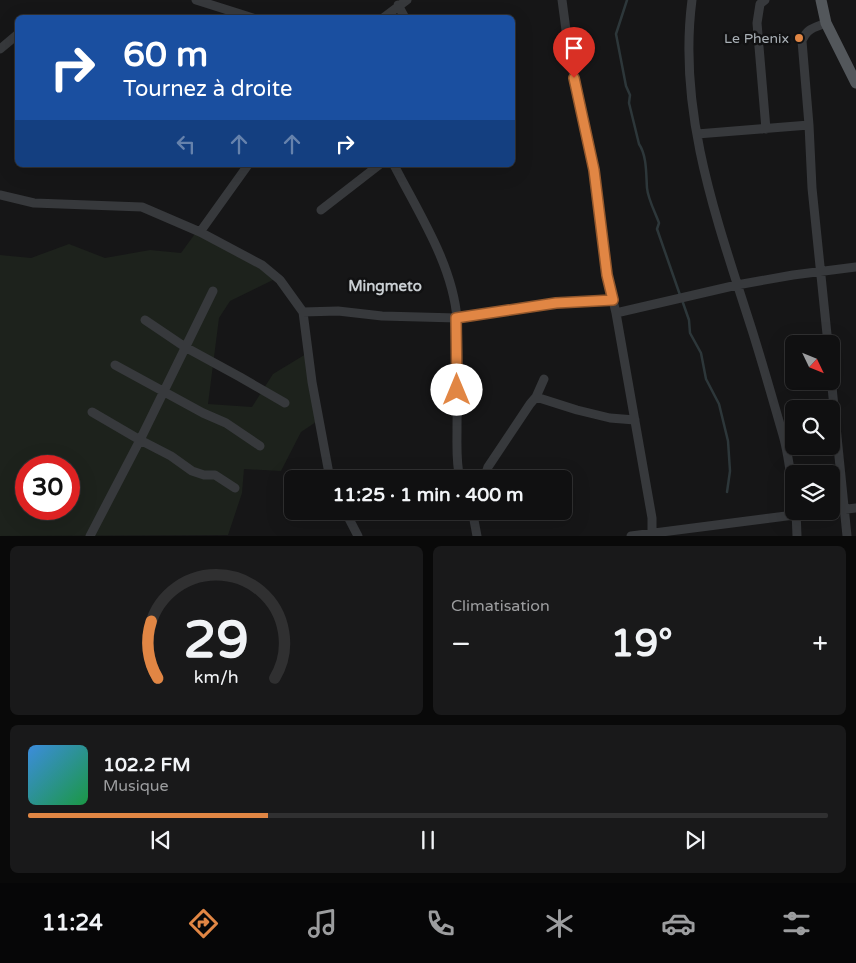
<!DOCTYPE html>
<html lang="fr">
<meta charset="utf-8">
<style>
body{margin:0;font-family:"Varela Round",sans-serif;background:#19191a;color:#f1f3f6;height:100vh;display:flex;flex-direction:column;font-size:19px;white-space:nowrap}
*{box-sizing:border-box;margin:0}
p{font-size:16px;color:#9c9d9f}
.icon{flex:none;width:28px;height:28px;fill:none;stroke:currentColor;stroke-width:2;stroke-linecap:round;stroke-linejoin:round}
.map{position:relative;height:536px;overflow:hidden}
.drawer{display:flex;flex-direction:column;gap:10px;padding:10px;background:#090909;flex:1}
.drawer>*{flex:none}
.top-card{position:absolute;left:15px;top:15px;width:500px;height:152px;border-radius:8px;box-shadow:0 5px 20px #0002,0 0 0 1px #303031;background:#1a4fa0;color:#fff;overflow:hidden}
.needle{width:32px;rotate:133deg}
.fabs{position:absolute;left:785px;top:335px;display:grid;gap:10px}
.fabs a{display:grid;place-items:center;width:55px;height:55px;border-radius:8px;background:#101011;box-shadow:0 5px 20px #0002,0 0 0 1px #303031;font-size:25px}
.speed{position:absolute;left:15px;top:455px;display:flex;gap:10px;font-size:25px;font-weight:700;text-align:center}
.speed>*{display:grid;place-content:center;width:65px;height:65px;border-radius:50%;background:#101011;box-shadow:0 5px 20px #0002,0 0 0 1px #303031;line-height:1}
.speed .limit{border:8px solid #d22;background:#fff;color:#111}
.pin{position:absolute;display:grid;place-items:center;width:42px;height:42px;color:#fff;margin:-51px -21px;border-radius:50% 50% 50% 0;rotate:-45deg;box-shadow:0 0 5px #0007}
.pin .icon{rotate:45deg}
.me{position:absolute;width:55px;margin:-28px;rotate:0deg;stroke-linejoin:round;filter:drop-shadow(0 0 4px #0008)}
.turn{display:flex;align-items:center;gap:18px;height:105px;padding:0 25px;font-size:22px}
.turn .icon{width:65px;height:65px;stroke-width:2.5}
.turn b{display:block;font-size:35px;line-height:42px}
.lanes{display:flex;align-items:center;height:48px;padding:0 25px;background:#0003;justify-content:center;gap:25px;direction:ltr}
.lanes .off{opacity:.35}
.big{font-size:38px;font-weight:700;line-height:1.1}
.drawer .widget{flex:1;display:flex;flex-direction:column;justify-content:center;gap:8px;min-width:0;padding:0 18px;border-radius:8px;background:#19191a}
.drawer .dial{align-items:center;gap:0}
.dial svg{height:130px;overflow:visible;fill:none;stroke:#303031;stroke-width:7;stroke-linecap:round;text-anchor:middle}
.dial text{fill:#f1f3f6;stroke:none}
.song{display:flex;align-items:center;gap:15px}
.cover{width:60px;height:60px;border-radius:8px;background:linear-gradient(135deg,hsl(210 70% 55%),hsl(140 70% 35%))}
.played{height:5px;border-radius:2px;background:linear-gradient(90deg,#e18644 30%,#303031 30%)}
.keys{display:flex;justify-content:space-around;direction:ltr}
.heat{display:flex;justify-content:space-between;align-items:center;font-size:28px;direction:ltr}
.drawer .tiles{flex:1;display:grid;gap:10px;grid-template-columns:1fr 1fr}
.widget:last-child{grid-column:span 2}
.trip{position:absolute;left:284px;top:470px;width:288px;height:50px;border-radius:8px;background:#101011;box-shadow:0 5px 20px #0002,0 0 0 1px #303031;font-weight:700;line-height:50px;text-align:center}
.menu{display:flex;height:80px;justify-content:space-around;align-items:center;background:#060607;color:#9c9d9f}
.menu .icon{width:35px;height:35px}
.menu .current{color:#e18644}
.menu b{font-size:22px;color:#f1f3f6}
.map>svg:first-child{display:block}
.green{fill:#1d221c;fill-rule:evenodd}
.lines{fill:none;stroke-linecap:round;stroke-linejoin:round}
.stream{stroke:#2d373a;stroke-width:2.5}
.minor{stroke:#37393c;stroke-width:9}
.major{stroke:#53575b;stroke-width:11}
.route-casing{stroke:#92572c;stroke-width:12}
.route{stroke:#e18644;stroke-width:9}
.poi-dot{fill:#e18644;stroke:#111112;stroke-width:2}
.labels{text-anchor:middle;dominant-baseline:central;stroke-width:5;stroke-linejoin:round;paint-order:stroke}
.poi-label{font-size:14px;fill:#a9b0b6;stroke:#111112;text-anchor:end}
.neighbourhood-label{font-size:15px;font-weight:bold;fill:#c9ced2;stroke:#111112}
</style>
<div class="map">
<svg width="856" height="536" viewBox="0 0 856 536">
<rect width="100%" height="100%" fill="#161617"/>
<path class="green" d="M 197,231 L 277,278 L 230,301 L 219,318 L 208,404 L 252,407 L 273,374 L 306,354 L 316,422 L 301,432 L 281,471 L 244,469 L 242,493 L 228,535 L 0,536 L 0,255 L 31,258 L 69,244 L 105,258 L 150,250 L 181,253 ZM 26,466 L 69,466 L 69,509 L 26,509 Z"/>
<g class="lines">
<path class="stream" d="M 627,0 L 616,34 L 626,86 L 630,95 L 629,103 L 639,144 C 647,156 646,174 647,188 C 648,199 655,212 659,223 L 657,229 L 680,295
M 682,300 L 689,320 L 690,333 L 701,353 L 706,379 L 719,404 L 728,441 L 730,471 L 727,492"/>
<path class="minor" d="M 196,0 L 253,18
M 562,0 L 566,30 L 577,95 L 594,170 L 607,275 L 616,313
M 692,0 C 677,114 718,223 752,330 C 763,365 773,400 783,435 C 789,456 791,478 794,499
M 765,0 L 760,4 L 757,23 L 766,129
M 398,5 L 405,18
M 383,18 L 407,0
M 826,23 C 814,28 807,28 802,41 L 809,125 L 812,188 L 828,344
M 0,49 L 18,34
M 697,134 L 809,125
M 394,165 C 418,212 453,265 457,319 C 459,356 457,393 457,430 C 457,446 456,463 460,479
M 0,195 L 34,203 L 142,207 L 200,232 L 262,265 L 280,280 L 303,312 L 312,382 L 330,479
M 321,210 L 379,165
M 200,232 L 248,165
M 303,312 L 338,311 L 382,316 L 457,318 L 555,303 L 613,300
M 145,320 L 185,347 L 240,377 L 285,403
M 115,365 L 203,413 L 226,423 L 260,446
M 831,377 L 847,536
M 536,397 L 577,410 L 610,418 L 635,420
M 92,412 L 140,440 L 171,456 L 192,471 L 204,475 L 215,475 L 235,488
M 484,479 L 488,467 L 530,404 L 536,397 L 544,379
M 345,511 L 358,536
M 470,511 L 474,520 L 477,536
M 796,511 L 797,536
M 831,511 L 856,508
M 90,536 L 140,440 L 213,291
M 631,536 L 825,511
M 652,536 L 652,518 L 616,313 L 737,285 L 793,275 L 856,267"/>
<path class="major" d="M 821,0 L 826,23 L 856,83"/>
</g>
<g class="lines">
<defs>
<path id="route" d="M 457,390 L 456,318 L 556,303 L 613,300 L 607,275 L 594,170 L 574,78"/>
</defs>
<use href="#route" class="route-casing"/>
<use href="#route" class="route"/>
</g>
<circle class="poi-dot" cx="799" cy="38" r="5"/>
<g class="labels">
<g class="poi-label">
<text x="789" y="38">Le Phenix</text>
</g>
<g class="neighbourhood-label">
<text x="385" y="286">Mingmeto</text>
</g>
</g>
</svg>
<div class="fabs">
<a><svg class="needle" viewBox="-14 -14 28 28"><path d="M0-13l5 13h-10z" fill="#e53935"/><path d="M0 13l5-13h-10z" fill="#9c9d9f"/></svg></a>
<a><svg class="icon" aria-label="search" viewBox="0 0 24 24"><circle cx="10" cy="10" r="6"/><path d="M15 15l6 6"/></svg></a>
<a><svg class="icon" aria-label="layers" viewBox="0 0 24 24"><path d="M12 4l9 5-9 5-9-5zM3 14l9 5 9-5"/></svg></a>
</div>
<div class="speed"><div class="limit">30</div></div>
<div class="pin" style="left:574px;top:78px;background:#d93025"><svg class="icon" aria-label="arrive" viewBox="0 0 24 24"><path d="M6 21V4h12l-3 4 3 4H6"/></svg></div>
<svg class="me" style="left:457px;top:390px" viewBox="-20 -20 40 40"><circle r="19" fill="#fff"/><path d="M0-13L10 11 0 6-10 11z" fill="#e18644"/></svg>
<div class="trip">11:25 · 1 min · 400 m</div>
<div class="top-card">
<div class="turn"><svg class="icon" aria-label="right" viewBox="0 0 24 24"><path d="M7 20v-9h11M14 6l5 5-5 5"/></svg><div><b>60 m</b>Tournez à droite</div></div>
<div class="lanes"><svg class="icon off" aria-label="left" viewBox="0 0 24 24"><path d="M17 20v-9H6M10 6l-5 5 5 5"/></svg><svg class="icon off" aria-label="ahead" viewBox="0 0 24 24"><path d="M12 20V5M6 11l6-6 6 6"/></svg><svg class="icon off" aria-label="ahead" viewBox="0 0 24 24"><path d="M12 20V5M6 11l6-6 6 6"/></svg><svg class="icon" aria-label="right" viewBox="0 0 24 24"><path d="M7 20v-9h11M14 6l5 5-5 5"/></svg></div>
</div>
</div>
<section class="drawer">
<div class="tiles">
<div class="widget dial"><svg viewBox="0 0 100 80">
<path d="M14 69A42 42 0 1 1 86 69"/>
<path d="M14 69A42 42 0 0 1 10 34" stroke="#e18644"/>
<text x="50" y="56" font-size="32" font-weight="700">29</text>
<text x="50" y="72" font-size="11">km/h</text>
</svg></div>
<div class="widget"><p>Climatisation</p>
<div class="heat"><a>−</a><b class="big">19°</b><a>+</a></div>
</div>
<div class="widget">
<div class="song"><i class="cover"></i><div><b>102.2 FM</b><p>Musique</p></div></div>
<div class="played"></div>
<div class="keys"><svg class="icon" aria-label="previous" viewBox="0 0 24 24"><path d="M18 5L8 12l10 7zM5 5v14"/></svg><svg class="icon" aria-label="pause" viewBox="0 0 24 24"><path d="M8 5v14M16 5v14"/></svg><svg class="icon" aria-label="next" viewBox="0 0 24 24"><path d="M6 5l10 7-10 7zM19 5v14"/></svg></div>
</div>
</div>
</section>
<nav class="menu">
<b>11:24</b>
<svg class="icon current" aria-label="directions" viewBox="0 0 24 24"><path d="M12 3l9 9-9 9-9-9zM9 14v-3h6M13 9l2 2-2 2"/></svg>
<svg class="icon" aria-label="music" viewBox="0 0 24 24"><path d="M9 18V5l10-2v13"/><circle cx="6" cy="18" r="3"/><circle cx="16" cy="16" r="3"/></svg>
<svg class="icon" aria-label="phone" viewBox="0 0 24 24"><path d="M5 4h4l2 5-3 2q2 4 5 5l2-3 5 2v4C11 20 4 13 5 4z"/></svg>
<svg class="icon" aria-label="climate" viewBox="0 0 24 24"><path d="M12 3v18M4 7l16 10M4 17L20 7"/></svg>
<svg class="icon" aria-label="car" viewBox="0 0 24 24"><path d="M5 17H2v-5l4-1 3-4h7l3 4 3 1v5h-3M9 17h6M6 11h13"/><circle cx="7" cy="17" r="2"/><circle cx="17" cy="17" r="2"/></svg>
<svg class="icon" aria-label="filters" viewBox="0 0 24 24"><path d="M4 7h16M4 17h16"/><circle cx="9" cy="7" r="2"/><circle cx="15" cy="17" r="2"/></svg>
</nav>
